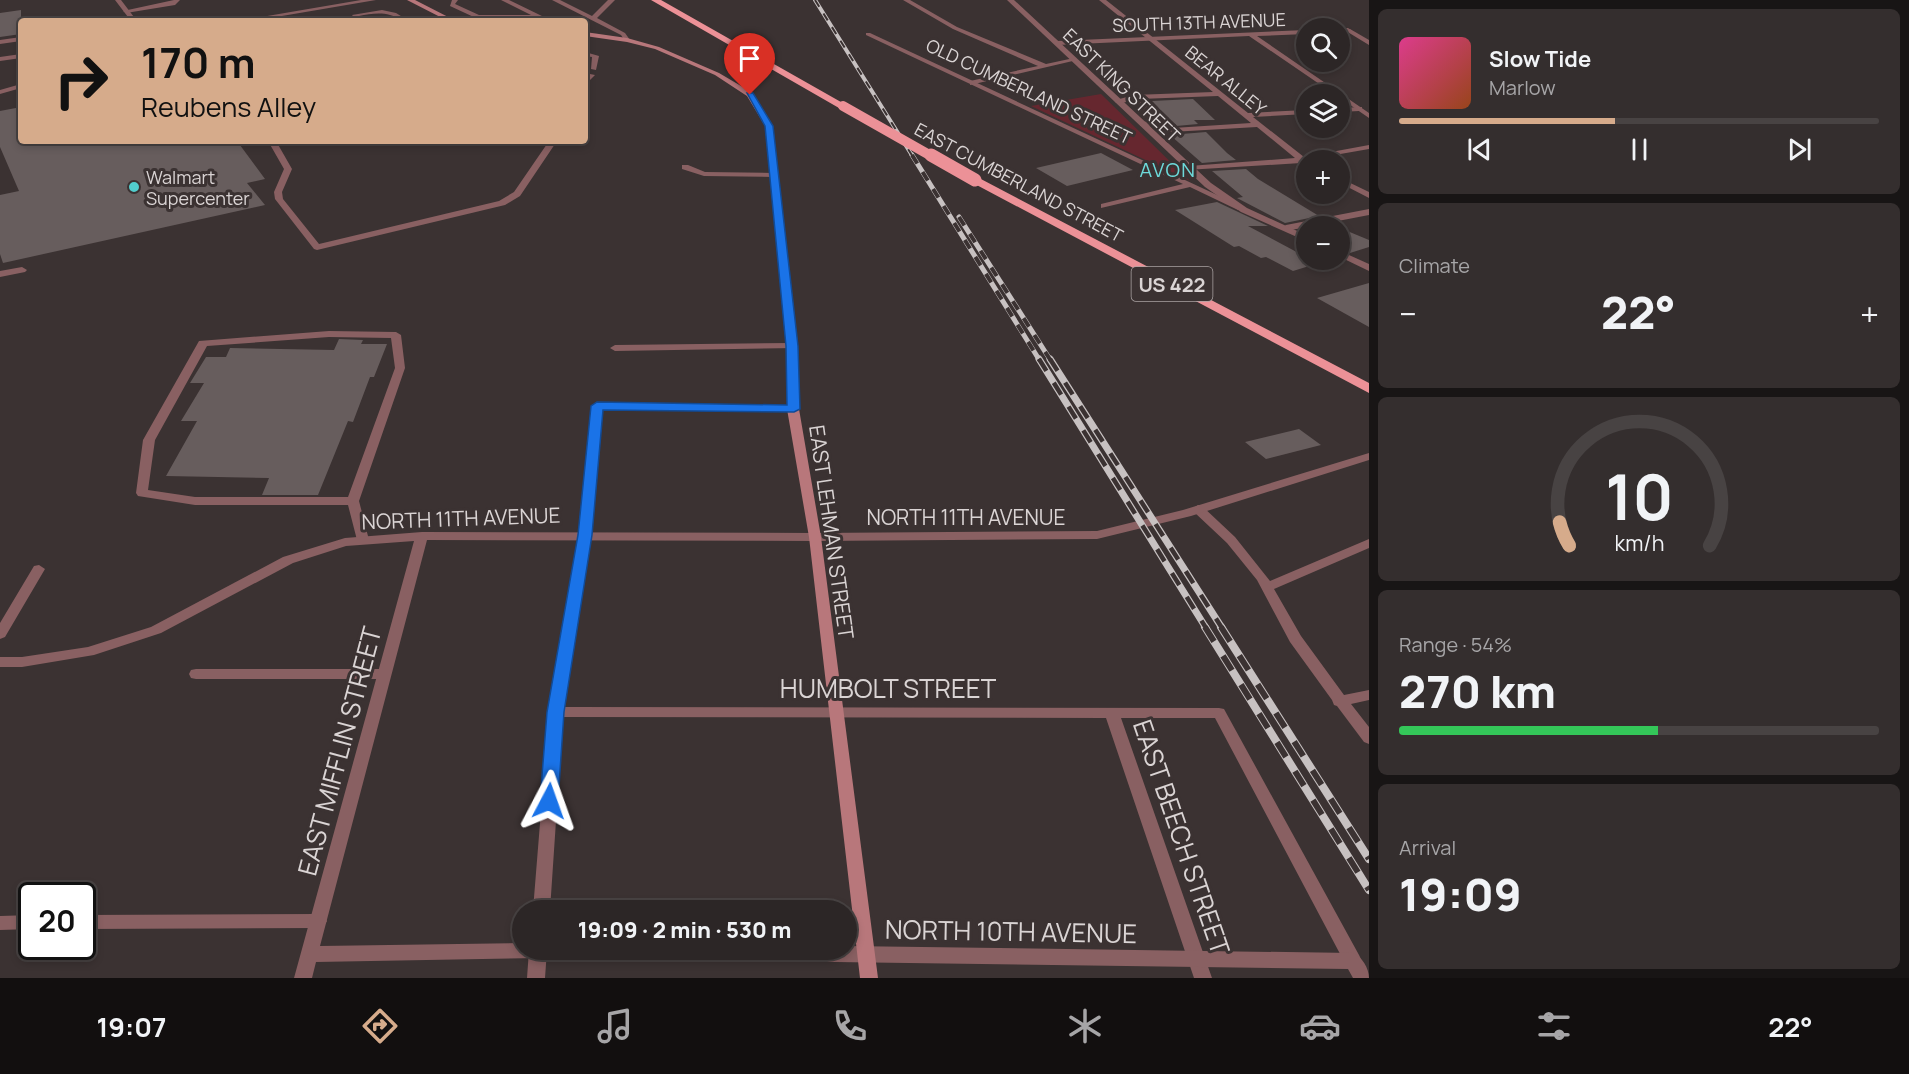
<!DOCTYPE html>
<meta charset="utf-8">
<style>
body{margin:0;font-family:Manrope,sans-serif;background:#342e2e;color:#f1f3f6;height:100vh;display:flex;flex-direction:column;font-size:22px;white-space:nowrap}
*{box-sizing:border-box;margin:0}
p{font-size:20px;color:#a6a5a7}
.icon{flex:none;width:33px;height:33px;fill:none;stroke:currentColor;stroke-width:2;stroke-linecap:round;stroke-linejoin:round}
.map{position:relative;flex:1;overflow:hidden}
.details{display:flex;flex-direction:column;gap:9px;padding:9px;background:#181515;width:540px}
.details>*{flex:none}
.banner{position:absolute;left:18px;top:18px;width:570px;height:126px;border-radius:6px;box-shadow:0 3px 9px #0003,0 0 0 2px #484343;background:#d6ab8b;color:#111;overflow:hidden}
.buttons{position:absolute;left:1296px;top:18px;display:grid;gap:12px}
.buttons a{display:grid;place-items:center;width:54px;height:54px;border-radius:50%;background:#2c2626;box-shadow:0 3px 9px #0003,0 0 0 2px #484343;font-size:30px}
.speed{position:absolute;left:18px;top:882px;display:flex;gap:12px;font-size:30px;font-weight:700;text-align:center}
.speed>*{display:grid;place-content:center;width:78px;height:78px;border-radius:50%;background:#2c2626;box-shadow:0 3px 9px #0003,0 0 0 2px #484343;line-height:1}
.speed .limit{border:3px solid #111;border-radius:9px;background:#fff;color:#111}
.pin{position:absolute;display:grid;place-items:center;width:51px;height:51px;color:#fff;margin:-62px -26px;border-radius:50% 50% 50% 0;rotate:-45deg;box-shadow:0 0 6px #0007}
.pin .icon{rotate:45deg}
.me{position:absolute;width:66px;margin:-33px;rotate:4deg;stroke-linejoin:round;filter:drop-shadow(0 0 4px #0008)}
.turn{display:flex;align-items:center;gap:21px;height:126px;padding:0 24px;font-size:27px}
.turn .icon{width:78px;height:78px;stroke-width:2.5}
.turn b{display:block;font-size:42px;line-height:51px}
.big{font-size:45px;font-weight:800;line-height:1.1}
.details .tile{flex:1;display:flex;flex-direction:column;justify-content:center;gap:9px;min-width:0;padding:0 21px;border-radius:9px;background:#342e2e}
.details .dial{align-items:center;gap:0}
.dial svg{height:156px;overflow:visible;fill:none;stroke:#484343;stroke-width:7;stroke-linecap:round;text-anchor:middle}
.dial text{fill:#f1f3f6;stroke:none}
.song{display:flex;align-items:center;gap:18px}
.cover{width:72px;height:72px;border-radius:9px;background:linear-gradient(135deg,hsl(330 70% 55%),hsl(20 70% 35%))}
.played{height:6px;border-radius:3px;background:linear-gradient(90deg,#d6ab8b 45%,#484343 45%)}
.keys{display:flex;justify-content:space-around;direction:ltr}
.heat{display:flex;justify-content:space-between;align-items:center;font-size:33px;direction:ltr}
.charge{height:9px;border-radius:4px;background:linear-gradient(90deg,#34c759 54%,#484343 0)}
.trip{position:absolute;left:512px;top:900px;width:345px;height:60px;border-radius:30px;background:#2c2626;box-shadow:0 3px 9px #0003,0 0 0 2px #484343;font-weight:800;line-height:60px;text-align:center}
.tab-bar{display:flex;height:96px;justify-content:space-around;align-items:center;background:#120f0f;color:#a6a5a7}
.tab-bar .icon{width:42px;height:42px}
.tab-bar .on{color:#d6ab8b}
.tab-bar b{font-size:27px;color:#f1f3f6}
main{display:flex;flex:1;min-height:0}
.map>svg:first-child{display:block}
.green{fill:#66272f}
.building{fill:#675d5d}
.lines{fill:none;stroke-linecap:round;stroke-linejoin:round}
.service{fill:#896062;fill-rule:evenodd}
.minor{fill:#896062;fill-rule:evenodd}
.tertiary{fill:#896062;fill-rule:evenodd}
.secondary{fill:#b8777b;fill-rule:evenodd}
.trunk{fill:#ec9197;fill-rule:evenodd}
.rail-far3-casing{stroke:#c7c1c1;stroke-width:4}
.rail-far2-casing{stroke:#c7c1c1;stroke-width:5}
.rail-far1-casing{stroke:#c7c1c1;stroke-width:7}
.rail-casing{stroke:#c7c1c1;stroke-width:8}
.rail-far3{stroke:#3b3232;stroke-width:2;stroke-dasharray:8;stroke-linecap:butt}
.rail-far2{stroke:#3b3232;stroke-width:4;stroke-dasharray:10;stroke-linecap:butt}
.rail-far1{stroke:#3b3232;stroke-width:4.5;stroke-dasharray:14;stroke-linecap:butt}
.rail{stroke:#3b3232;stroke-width:6;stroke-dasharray:17;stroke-linecap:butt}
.trunk-bridge-far1{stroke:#ec9197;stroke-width:10}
.trunk-bridge{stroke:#ec9197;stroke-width:13}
.route{fill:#1a73e8;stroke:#114b97;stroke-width:1.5}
.poi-dot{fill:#52cdcd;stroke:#3b3232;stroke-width:2}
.labels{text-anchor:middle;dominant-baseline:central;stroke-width:6;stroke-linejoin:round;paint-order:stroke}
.far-street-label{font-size:18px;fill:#dad4d4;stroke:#3b3232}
.far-poi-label{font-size:18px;fill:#dad4d4;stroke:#3b3232;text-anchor:start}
.far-quarter-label{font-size:20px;letter-spacing:1.5px;fill:#6ddada;stroke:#3b3232}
.shield{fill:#3b3232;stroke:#aaa3a3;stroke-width:1.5}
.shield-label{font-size:20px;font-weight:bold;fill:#dad4d4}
.street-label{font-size:21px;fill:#dad4d4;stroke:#3b3232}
.near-street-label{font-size:26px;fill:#dad4d4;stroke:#3b3232}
</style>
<main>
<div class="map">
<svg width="1369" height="978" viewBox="0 0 1369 978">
<rect width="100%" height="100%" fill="#3b3232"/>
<path class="green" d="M 1101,94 L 1190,181 L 1031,106 Z"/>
<path class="building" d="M 21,10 L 21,34 L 0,37 L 0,13 Z
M 1193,99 L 1215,120 L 1194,120 L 1198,124 L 1176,126 L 1152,101 Z
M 21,107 L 21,141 L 237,141 L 265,179 L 247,183 L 265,205 L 3,263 L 0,254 L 0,195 L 19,191 L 0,147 L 0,111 Z
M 1206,132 L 1227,153 L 1236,160 L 1202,163 L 1170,135 Z
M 1101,153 L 1133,170 L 1067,186 L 1036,168 Z
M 1246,169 L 1258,179 L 1319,216 L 1285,223 L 1237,198 L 1243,197 L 1212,171 Z
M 1217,202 L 1268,226 L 1248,226 L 1306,257 L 1306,260 L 1319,263 L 1293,271 L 1266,257 L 1261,258 L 1239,246 L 1234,247 L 1175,210 Z
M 1340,228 L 1369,240 L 1369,247 L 1350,253 L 1340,249 Z
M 1369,283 L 1369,327 L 1317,298 Z
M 339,339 L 363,340 L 361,344 L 387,344 L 374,377 L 370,377 L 353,422 L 348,421 L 318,495 L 262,495 L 269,478 L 166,476 L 197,421 L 181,421 L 204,383 L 190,383 L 206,357 L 226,357 L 230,348 L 334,350 Z
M 1299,429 L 1321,445 L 1266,459 L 1245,442 Z"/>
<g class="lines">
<path class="service" d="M 174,0 L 180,0 L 175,5 L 126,13 L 123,11 Z
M 452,0 L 458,0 L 455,4 L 479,15 L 531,15 L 501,0 L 509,0 L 544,17 L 541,19 L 478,19 L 450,6 Z
M 552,0 L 560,0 L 592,16 L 608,0 L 615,0 L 597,18 L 625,33 L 630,40 L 625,41 L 621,35 Z
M 903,0 L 910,0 L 957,27 L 1046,64 L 1074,58 L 1077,60 L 970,85 L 970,81 L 1038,66 L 953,29 Z
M 1099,0 L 1106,0 L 1248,113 L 1306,110 L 1306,114 L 1253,117 L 1304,157 L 1369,145 L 1369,149 L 1306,160 L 1306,165 L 1301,163 L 1186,170 L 1185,168 L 1189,166 L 1295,158 L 1257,127 L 1171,132 L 1160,125 L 1140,126 L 1140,122 L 1156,121 L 1133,100 L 1119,104 L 1115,102 L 1116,100 L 1134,95 L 1213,92 ZM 1218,96 L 1251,123 L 1173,128 L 1140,99 Z
M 382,10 L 396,13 L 409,21 C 401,21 397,17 390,15 C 380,12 369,14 359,16 L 363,21 L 357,21 L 352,15 Z
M 132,17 L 135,19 L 134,20 L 119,21 Z
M 1346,29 L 1350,29 L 1369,40 L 1369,45 L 1346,31 Z
M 21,37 L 21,41 L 0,44 L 0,40 Z
M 585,52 L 599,56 L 596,70 L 591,69 L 592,57 L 585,56 Z
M 590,74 L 595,75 L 585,85 L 585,79 Z
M 21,84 L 21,88 L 0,94 L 0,90 Z
M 1362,107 L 1362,111 L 1359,111 L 1340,112 L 1340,108 Z
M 268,141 L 276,141 L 292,169 L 282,192 L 283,199 L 319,244 L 499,201 L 514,192 L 549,141 L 557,141 L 520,196 L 505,205 L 317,250 L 314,249 L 275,199 L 274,192 L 284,169 Z
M 682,165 L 688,165 L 705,172 L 774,173 L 778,175 L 774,177 L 704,176 L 682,169 Z
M 1340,178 L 1369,192 L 1369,198 L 1340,183 Z
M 1369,209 L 1369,215 L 1286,231 L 1282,228 L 1286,225 Z
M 22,267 L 27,270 L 25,272 L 0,277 L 0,271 Z
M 329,331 L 396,332 L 401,335 L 405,368 L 359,501 L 369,540 L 367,543 L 359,543 L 357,540 L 348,505 L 195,505 L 138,496 L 136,493 L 143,440 L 199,341 ZM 329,337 L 391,338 L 395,368 L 348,497 L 195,497 L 148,490 L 155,440 L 207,346 Z
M 792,343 L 796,344 L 797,346 L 796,348 L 615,351 L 610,348 L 615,345 Z
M 597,403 L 793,406 L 799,409 L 793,412 L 602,409 L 591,535 L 564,707 L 1219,708 L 1224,709 L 1359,955 L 1362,961 L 1359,967 L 1353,969 L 1347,967 L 1215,718 L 1121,718 L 1212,978 L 1194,978 L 1106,718 L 563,717 L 550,910 L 533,910 L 549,712 L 579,535 L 592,406 Z
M 1198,505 L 1202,506 L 1235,537 L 1270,581 L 1369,539 L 1369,548 L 1274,589 L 1301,636 L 1344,695 L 1369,690 L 1369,700 L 1351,704 L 1369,727 L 1369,744 L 1364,742 L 1337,706 L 1334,705 L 1332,700 L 1290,642 L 1257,580 L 1227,543 L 1194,512 L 1192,509 Z
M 39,565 L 45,569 L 5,637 L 0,639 L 0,623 L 34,566 Z
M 196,669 L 384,669 L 389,670 L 391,674 L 389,678 L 384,679 L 196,679 L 191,678 L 189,674 L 191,670 Z
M 318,914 L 324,916 L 327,921 L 324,926 L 318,928 L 82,929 L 82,915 Z
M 32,915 L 32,929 L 0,930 L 0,916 Z
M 529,950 L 547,950 L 545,978 L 527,978 Z"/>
<path class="minor" d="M 115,0 L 121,0 L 137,21 L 131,21 Z
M 1338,28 L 1348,28 L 1351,30 L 1340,32 Z
M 1306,30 L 1306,34 L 1257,36 L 1369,113 L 1369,118 L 1340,98 L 1340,94 L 1334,94 L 1249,36 L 1057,45 L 1054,43 L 1057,41 Z
M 866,33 L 870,33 L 1245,208 L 1238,210 L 1190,187 L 1101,208 L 1101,204 L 1183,184 L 866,35 Z
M 1369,453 L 1369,460 L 1191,516 L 1097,539 L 815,541 L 427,540 L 320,946 L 522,943 L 522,950 L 846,950 L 846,946 L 1353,953 C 1362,957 1369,968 1369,978 L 1353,978 L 1348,969 L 538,958 L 316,962 L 312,978 L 294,978 L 414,541 L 346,546 L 293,563 L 161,633 L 94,655 L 22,667 L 0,667 L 0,657 L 22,657 L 88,647 L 151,627 L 283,557 L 345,538 L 422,532 L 815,533 L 1097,531 L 1183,510 Z"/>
<path class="tertiary" d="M 361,0 L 376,0 L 253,21 L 238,21 Z
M 1007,0 L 1014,0 L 1211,183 L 1247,208 L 1306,235 L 1306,241 L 1241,212 L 1205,187 Z
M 21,54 L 21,58 L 0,61 L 0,57 Z
M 1340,251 L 1369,264 L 1369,271 L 1340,257 Z"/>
<path class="secondary" d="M 407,0 L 415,0 L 456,21 L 448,21 Z
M 585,32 L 627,38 L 659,47 L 719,73 L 753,93 L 773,126 L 797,346 L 799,409 L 821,537 L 878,978 L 860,978 L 809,537 L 787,409 L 787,346 L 765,126 L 747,96 L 715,75 L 655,49 L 627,42 L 585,36 Z"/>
<path class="trunk" d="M 651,0 L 661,0 L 848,106 L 839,108 Z
M 971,178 L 979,178 L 1369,383 L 1369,393 L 971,182 Z"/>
<defs>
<path id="rail-far3" d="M 815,0 L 913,157"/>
<path id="rail-far2" d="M 912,155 L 1040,361
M 959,217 L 1051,361"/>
<path id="rail-far1" d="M 1039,359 L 1206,628
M 1050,359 L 1222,628"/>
<path id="rail" d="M 1205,627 L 1369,890
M 1221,627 L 1369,859"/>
</defs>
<use href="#rail-far3" class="rail-far3-casing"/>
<use href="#rail-far2" class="rail-far2-casing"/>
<use href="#rail-far1" class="rail-far1-casing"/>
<use href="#rail" class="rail-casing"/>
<use href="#rail-far3" class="rail-far3"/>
<use href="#rail-far2" class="rail-far2"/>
<use href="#rail-far1" class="rail-far1"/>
<use href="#rail" class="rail"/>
<path class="trunk-bridge-far1" d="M 843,106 L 933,157"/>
<path class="trunk-bridge" d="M 931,155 L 975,180"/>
</g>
<path class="route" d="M 747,93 L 753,93 L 773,126 L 798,346 L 800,409 L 794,412 L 603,410 L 592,535 L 564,712 L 558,801 L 556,806 L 543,806 L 540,801 L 547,712 L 578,535 L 591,406 L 597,402 L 787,405 L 786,346 L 765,126 Z"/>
<circle class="poi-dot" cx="134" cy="187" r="6"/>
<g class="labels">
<g class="far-street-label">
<text transform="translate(1199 22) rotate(-2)">SOUTH 13TH AVENUE</text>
<text transform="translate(1226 80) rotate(39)">BEAR ALLEY</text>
<text transform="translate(1122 85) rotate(44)">EAST KING STREET</text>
<text transform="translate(1029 91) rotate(25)">OLD CUMBERLAND STREET</text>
<text transform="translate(1019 182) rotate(28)">EAST CUMBERLAND STREET</text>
</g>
<g class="far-poi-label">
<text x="146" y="177">Walmart<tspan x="146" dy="21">Supercenter</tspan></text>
</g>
<g class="far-quarter-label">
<text x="1168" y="169">AVON</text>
</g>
<rect class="shield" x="1131.5" y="267" width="81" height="34" rx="4.5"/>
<g class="shield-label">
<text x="1172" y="284">US 422</text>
</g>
<g class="street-label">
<text x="966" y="517">NORTH 11TH AVENUE</text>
<text transform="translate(461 518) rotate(-2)">NORTH 11TH AVENUE</text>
<text transform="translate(832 532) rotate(82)">EAST LEHMAN STREET</text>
</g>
<g class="near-street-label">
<text x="888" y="688">HUMBOLT STREET</text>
<text transform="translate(339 751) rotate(-75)">EAST MIFFLIN STREET</text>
<text transform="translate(1182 837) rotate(71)">EAST BEECH STREET</text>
<text transform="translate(1011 931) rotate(1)">NORTH 10TH AVENUE</text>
</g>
</g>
</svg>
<div class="buttons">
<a><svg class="icon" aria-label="search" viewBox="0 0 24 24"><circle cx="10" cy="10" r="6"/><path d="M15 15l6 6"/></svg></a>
<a><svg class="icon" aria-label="layers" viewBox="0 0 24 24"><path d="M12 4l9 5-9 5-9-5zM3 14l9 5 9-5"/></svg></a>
<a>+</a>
<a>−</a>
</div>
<div class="speed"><div class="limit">20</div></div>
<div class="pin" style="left:750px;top:95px;background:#d93025"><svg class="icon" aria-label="arrive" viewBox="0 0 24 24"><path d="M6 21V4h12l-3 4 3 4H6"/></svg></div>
<svg class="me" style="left:549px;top:801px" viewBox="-20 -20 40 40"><path d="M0-17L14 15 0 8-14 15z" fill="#1a73e8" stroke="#fff" stroke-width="4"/></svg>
<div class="trip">19:09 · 2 min · 530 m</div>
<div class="banner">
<div class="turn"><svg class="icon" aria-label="right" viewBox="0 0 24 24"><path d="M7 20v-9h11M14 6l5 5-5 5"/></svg><div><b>170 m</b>Reubens Alley</div></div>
</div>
</div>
<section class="details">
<div class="tile">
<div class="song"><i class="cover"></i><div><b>Slow Tide</b><p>Marlow</p></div></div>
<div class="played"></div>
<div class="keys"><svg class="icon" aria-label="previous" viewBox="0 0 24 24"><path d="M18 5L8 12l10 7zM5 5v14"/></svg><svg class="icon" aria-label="pause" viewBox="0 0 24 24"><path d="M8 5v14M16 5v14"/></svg><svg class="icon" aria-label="next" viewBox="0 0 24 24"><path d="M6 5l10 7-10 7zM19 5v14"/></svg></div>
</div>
<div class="tile"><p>Climate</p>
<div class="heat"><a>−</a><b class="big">22°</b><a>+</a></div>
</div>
<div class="tile dial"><svg viewBox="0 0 100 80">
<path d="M14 69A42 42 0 1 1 86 69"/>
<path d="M14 69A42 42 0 0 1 9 57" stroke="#d6ab8b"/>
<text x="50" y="56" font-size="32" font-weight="700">10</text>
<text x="50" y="72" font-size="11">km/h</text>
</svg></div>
<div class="tile"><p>Range · 54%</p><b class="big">270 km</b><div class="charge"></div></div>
<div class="tile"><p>Arrival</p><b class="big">19:09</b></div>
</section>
</main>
<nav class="tab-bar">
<b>19:07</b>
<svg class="icon on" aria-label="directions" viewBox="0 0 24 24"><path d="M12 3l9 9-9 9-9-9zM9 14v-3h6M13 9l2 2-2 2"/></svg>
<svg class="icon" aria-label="music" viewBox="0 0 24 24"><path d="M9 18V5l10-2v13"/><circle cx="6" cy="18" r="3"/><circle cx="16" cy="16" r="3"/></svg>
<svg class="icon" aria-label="phone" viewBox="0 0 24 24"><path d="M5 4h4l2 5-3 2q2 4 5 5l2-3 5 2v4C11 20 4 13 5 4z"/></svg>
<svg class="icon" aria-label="climate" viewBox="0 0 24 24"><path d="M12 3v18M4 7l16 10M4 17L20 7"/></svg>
<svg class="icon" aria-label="car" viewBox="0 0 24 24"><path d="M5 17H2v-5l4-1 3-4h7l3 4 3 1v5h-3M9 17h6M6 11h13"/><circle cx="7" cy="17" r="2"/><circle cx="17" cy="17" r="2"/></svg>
<svg class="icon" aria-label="filters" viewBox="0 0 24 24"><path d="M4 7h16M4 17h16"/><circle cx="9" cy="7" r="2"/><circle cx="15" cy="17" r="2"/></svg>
<b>22°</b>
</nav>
